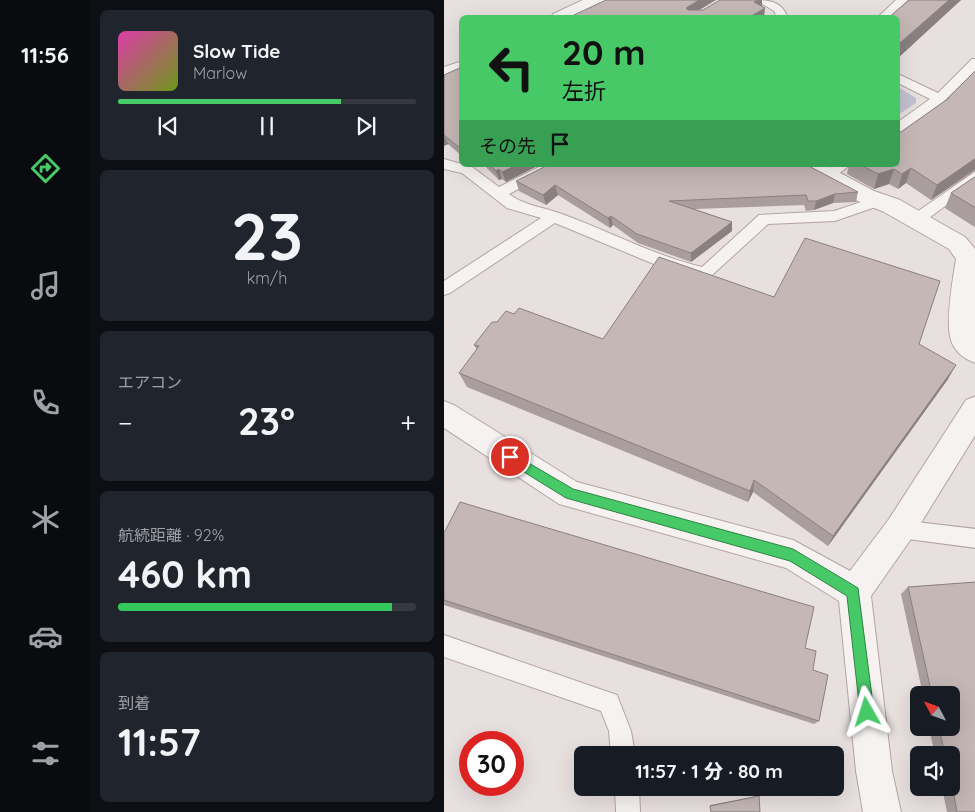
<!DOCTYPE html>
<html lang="ja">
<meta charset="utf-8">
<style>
body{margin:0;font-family:Quicksand,"Noto Sans JP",sans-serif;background:#20242c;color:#f1f3f6;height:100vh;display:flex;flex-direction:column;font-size:19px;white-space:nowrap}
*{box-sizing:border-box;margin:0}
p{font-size:16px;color:#9ea1a6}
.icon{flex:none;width:28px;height:28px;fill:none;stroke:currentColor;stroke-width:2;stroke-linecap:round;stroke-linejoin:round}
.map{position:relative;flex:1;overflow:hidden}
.drawer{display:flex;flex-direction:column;gap:10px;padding:10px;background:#0d0f14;width:354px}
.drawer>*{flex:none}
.banner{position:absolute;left:15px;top:15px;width:441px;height:152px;border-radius:8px;box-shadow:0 5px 20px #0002;background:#47c967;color:#111;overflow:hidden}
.needle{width:32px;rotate:311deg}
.fabs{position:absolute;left:466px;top:686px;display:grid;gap:10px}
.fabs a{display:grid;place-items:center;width:50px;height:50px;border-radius:8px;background:#171b24;box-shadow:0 5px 20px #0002;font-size:25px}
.speed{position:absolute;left:15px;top:731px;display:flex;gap:10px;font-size:25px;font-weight:700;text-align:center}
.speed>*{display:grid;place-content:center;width:65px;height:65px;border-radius:50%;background:#171b24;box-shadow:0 5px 20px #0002;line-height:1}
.speed .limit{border:8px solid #d22;background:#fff;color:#111}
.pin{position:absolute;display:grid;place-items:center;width:42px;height:42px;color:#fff;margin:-21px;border:2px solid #fff;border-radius:50%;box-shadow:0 1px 5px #0007}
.me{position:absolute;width:55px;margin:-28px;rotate:354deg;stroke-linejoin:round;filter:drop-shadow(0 0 4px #0008)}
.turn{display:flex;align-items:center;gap:18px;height:105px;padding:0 20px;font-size:22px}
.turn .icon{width:65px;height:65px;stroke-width:2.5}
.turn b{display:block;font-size:35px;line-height:42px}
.then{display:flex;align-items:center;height:48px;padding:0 20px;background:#0003;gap:10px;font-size:19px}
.big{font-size:38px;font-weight:800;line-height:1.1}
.drawer .widget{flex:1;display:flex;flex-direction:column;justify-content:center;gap:8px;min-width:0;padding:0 18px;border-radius:8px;background:#20242c}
.drawer .dial{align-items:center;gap:0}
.dial b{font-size:65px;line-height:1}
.song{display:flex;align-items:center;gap:15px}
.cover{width:60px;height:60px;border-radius:8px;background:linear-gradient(135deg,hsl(320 70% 55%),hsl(80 70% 35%))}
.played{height:5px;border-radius:2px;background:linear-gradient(90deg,#47c967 75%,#363941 75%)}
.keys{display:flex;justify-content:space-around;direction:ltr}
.heat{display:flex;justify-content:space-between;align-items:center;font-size:28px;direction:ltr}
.charge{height:8px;border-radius:4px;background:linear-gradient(90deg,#34c759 92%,#363941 0)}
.trip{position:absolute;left:130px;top:746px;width:270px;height:50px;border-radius:8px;background:#171b24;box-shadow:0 5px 20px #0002;font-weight:800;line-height:50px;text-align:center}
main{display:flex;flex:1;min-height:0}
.tabs{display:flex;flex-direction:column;width:90px;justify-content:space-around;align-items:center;background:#090b0e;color:#9ea1a6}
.tabs .icon{width:35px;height:35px}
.tabs .selected{color:#47c967}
.tabs b{font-size:22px;color:#f1f3f6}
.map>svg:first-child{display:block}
.green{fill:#c3c0d1}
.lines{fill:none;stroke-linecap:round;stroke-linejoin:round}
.service-casing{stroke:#b2a5a4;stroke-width:2}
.minor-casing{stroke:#b2a5a4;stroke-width:2}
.service{fill:#f6f2f1;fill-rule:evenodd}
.minor{fill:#f6f2f1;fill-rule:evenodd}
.wall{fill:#a99d9d}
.shaded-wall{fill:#89807f}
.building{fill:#c4b7b6;stroke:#89807f}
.route{fill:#47c967;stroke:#2e8343}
</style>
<main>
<nav class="tabs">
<b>11:56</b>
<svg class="icon selected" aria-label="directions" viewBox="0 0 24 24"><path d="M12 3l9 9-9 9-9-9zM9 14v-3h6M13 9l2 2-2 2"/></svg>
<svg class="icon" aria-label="music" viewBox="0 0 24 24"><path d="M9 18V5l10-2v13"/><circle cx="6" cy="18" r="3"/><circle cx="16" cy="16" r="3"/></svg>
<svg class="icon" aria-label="phone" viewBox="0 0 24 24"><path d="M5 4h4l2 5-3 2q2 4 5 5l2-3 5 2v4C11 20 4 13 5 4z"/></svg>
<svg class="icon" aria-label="climate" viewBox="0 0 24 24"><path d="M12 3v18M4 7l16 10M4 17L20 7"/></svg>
<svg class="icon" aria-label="car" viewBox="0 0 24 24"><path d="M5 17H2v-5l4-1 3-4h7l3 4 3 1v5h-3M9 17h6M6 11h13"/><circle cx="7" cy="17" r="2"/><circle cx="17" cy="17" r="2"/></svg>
<svg class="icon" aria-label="filters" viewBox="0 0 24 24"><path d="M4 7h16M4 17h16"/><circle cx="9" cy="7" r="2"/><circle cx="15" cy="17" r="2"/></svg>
</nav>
<section class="drawer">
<div class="widget">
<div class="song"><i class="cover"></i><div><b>Slow Tide</b><p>Marlow</p></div></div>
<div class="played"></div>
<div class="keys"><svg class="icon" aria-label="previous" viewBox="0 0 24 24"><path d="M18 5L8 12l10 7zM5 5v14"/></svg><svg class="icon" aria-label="pause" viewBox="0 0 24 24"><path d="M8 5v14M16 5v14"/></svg><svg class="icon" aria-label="next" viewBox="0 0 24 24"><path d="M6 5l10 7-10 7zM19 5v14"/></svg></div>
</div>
<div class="widget dial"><b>23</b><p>km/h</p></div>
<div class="widget"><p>エアコン</p>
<div class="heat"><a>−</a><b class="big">23°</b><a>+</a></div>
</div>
<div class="widget"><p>航続距離 · 92%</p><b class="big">460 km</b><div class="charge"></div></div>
<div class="widget"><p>到着</p><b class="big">11:57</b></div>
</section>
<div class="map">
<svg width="532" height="812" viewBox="0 0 532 812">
<rect width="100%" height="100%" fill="#e8dfdf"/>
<path class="green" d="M 454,87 L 472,98 L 472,103 L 454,115 Z"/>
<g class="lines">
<defs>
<path id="service" d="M 312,0 C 327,0 338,2 344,18 L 333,18 L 330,11 Z
M 452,0 L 464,0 L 445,18 L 433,18 Z
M 528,59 L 532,59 L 532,70 L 499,102 L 459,131 L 454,132 L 454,122 L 486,99 L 454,83 L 454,74 L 494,93 Z
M 0,159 L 28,167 L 55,187 L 99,165 L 117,165 L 115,168 L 65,194 C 79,205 98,207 115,213 C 163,230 208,255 258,267 L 315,215 L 390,211 L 435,196 L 440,198 L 442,201 L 440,204 L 391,221 L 324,224 L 266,277 L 261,279 L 222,269 L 111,223 L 6,293 L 0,295 L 0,281 L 97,218 L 63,208 L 18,173 L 0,169 Z
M 389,165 L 406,165 L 389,178 L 379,178 L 377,175 Z
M 532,171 L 532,183 L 477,224 L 472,225 L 467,224 L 465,220 L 467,216 Z
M 456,520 L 532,529 L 532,548 L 456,538 L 449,536 L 446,529 L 449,522 Z
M 0,635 L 173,695 L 187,731 L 191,755 L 167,755 L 165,731 L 157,711 L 0,657 Z
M 171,788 L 195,788 L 196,812 L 172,812 Z"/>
<path id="minor" d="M 139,0 L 162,0 L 159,4 L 130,18 L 107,18 L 109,14 Z
M 18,61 L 18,74 L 0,80 L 0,67 Z
M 353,165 L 381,165 L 430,191 L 456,200 L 521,237 L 532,250 L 532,363 C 521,360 510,351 507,340 C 501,324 509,277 512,259 L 505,249 L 440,212 L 414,201 L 356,170 Z
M 532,396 L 532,434 L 467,539 L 427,596 L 448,771 L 457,812 L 419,812 L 412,771 L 395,601 L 342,568 L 115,504 L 0,428 L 0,401 L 10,405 L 133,482 L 349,540 L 406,571 L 445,519 L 522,400 Z"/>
</defs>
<use href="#service" class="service-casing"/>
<use href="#minor" class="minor-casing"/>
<use href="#service" class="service"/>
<use href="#minor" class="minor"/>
</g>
<path class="wall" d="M 465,0 L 517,0 L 454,58 L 454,18 Z
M 18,67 L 18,156 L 4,144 L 0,146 L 0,75 Z
M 532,70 L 532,170 L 487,200 L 462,183 L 454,189 L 445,184 L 430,189 L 403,174 L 405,165 L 454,165 L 503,100 L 504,98 Z
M 40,165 L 95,165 L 62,182 L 58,179 L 55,180 Z
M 532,176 L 532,228 L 501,208 L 507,193 Z
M 72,181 L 414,192 L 412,202 L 389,203 L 370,210 L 362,211 L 360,205 L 251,209 L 288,222 L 288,231 L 247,262 L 194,243 L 169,225 L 166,228 L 114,195 L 102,205 L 75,191 Z
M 330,297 L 475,344 L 504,379 L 384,546 L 309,492 L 304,502 L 23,387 L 15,373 L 33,350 L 30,345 L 53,322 L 70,314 L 159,339 Z
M 0,533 L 361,648 L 369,670 L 375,721 L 370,724 L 0,605 Z
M 532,582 L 532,812 L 503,812 L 498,788 L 508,788 L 508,755 L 491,755 L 485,728 L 508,728 L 508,695 L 479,695 L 457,594 L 464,587 Z
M 313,796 L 315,796 L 267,812 L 266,805 Z"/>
<path class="shaded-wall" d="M 255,0 L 272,0 L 242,18 L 242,8 Z
M 314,0 L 318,0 L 318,8 L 310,2 Z
M 505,0 L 517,0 L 454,58 L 454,53 L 456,43 Z
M 321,8 L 320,18 L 304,18 Z
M 0,135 L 4,144 L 0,146 Z
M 532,158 L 531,169 L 487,200 L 493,185 Z
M 73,165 L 95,165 L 62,182 L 58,172 Z
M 467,168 L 462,183 L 454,189 L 458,174 Z
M 55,169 L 58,179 L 55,180 L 52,171 Z
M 450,169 L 445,184 L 430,189 L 434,174 Z
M 111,185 L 114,195 L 102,205 L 99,195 Z
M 391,194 L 389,203 L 370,210 L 372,201 Z
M 167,216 L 169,225 L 166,228 L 164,218 Z
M 288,222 L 288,231 L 247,262 L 247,253 Z
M 512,365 L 504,379 L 384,546 L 389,536 Z
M 310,480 L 309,492 L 304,502 L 306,491 Z"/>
<path class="building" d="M 162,0 L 255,0 L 242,8 L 244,10 L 259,10 L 276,0 L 315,0 L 310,2 L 321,8 L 304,18 L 129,18 L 128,16 Z
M 465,0 L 505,0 L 456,43 L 454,42 L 454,18 L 444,18 Z
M 18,67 L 18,148 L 16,148 L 0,135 L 0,75 Z
M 532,70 L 532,158 L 493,185 L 467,168 L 458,174 L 450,169 L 434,174 L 417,165 L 454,165 L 454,134 L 505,98 L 504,98 Z
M 47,165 L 73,165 L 58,172 L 55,169 L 52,171 Z
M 104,165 L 363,165 L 414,192 L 391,194 L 372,201 L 364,201 L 362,195 L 225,201 L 288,222 L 247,253 L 193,234 L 167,216 L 164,218 L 111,185 L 99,195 L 72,181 Z
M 532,176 L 532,208 L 507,193 Z
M 361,238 L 496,281 L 475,344 L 512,365 L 389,536 L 310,480 L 306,491 L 15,373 L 35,346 L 30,345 L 48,322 L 53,322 L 62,311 L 70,314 L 75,308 L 159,339 L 215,257 L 330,297 Z
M 16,502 L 370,607 L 361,648 L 372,651 L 369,670 L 384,675 L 375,721 L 0,600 L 0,533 Z
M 532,582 L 532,812 L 513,812 L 508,785 L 508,755 L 501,755 L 495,728 L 508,728 L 508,695 L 488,695 L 464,587 Z
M 315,796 L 316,812 L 267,812 L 266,806 Z"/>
<path class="route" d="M 66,452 L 129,489 L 349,549 L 414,588 L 430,712 L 428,717 L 423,719 L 418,717 L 416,712 L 403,596 L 346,561 L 122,498 L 62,461 L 60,457 L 62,453 Z"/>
</svg>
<div class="fabs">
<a><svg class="needle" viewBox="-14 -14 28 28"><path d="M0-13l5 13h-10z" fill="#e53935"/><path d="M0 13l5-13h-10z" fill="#9ea1a6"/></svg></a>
<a><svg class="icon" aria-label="sound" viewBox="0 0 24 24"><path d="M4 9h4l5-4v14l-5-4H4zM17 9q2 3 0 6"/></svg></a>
</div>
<div class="speed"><div class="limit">30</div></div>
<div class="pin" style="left:66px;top:457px;background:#d93025"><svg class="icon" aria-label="arrive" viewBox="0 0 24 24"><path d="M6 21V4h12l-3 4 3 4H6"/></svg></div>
<svg class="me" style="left:423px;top:712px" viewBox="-20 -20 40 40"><path d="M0-17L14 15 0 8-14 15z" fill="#47c967" stroke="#fff" stroke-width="4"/></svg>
<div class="trip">11:57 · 1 分 · 80 m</div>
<div class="banner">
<div class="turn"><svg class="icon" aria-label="left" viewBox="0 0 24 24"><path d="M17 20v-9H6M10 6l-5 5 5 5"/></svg><div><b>20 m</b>左折</div></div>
<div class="then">その先<svg class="icon" aria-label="arrive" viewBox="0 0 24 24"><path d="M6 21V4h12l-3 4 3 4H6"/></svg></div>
</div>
</div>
</main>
